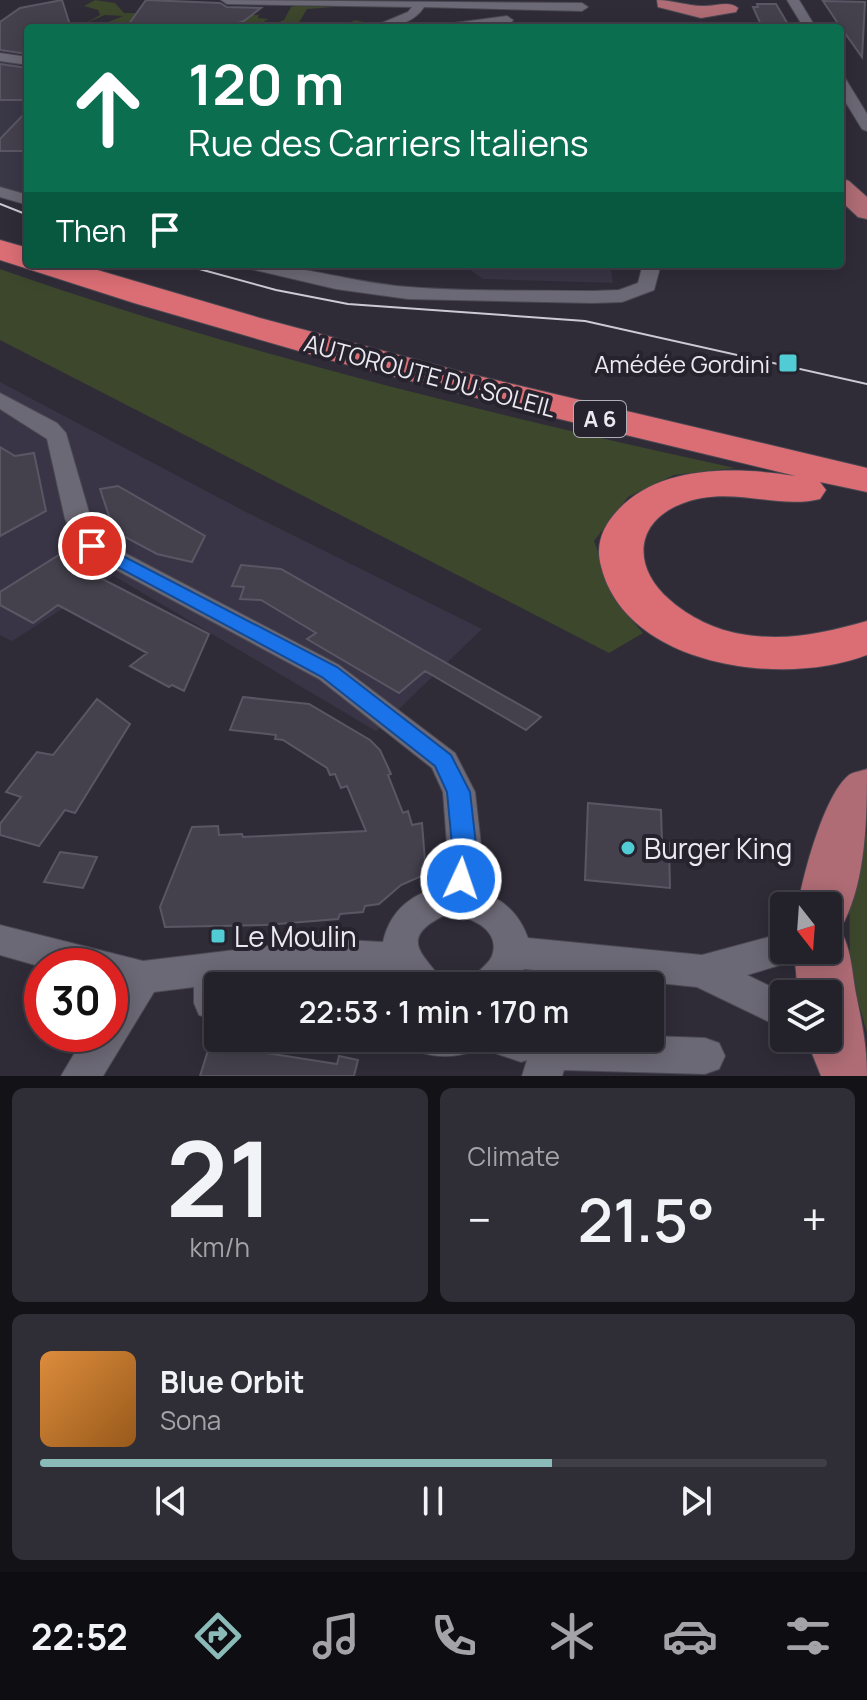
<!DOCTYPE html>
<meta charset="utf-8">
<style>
body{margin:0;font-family:Manrope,sans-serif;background:#2f2e36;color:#f1f3f6;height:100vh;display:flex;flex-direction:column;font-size:30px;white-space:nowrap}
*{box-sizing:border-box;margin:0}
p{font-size:26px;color:#a3a3a8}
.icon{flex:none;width:44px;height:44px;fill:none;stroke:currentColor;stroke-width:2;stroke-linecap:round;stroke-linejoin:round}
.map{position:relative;height:1076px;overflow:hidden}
.details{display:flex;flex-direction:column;gap:12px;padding:12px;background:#131217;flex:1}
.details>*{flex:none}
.hud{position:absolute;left:24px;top:24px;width:820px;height:244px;border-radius:8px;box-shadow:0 4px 20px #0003,0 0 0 2px #403e47;background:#0b6e4f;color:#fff;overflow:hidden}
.needle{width:52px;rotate:163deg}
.fabs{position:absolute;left:770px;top:892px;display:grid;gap:16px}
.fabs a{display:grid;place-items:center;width:72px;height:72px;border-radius:8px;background:#23212a;box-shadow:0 4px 20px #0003,0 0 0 2px #403e47;font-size:40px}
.speed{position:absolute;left:24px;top:948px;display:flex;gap:16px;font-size:40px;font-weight:700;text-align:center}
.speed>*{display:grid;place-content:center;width:104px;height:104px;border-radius:50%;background:#23212a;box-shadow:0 4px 20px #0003,0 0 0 2px #403e47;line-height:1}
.speed .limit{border:12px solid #d22;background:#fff;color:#111}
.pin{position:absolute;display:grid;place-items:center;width:68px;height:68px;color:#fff;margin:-34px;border:4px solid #fff;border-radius:50%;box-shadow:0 2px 8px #0007}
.me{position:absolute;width:88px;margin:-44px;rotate:3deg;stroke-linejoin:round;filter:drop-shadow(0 0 6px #0008)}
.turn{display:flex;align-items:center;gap:28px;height:168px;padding:0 32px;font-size:36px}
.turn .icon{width:104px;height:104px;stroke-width:2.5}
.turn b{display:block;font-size:56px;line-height:68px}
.then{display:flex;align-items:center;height:76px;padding:0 32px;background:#0003;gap:16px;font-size:30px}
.big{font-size:60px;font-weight:600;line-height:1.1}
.details .tile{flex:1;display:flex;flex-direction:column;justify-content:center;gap:12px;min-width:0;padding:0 28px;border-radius:12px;background:#2f2e36}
.details .dial{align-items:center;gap:0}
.dial b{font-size:104px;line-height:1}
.song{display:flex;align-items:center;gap:24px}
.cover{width:96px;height:96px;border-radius:12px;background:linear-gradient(135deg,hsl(30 70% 55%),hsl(30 70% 35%))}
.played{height:8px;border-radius:4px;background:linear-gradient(90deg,#8bbbb9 65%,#403e47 65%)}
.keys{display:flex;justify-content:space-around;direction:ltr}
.heat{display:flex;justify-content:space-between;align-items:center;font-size:44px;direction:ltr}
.details .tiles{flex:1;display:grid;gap:12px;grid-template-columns:1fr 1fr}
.tile:last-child{grid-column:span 2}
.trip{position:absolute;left:204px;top:972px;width:460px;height:80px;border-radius:8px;background:#23212a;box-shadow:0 4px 20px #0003,0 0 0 2px #403e47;font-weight:600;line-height:80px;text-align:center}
.tab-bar{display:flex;height:128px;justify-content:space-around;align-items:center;background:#0e0d11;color:#a3a3a8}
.tab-bar .icon{width:56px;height:56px}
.tab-bar .current{color:#8bbbb9}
.tab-bar b{font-size:36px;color:#f1f3f6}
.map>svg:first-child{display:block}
.built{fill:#3a3546}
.education{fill:#3a3747}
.green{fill:#3c472c}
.building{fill:#44414d;stroke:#5a5764;stroke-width:2}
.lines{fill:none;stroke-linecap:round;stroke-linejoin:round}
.street-casing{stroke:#4a4851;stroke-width:2}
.primary-casing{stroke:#4a4851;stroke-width:2}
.highway-casing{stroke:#4a4851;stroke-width:2}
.street{fill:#6c6976;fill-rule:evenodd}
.primary{fill:#af6c75;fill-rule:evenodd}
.highway{fill:#db6e75;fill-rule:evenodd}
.tram{stroke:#cccbd3;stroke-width:2}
.route{fill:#1a73e8;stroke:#114b97;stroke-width:2}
.poi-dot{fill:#51ccd5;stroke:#26232e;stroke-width:3}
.labels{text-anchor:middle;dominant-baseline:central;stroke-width:8;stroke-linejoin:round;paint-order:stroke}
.shield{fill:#26232e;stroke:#afaeb6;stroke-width:2}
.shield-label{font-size:22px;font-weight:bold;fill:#eae9f0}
.poi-label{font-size:24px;fill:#eae9f0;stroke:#26232e;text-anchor:end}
.street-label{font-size:24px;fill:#eae9f0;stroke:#26232e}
.near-poi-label{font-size:28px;fill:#eae9f0;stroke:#26232e;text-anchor:start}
</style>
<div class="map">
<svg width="867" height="1076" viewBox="0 0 867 1076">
<rect width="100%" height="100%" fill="#2f2c38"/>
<path class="built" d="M 462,264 L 610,264 L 613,283 L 483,279 Z
M 0,382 L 242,510 L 482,629 L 376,731 L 114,576 L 12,641 L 0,635 Z"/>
<path class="education" d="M 0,60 L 21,63 L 18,67 L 28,67 L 28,199 L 0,190 Z"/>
<path class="green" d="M 95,0 L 115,3 L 124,13 L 259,15 L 258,18 L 269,19 L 264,21 L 267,23 L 262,27 L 236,23 L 94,28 L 123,16 L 105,15 L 84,24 L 100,15 L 98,10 L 84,6 Z
M 295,6 L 334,7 L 307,9 L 298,24 L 339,26 L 356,20 L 371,24 L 349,28 L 270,26 L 284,20 L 291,7 Z
M 0,269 C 240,353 488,414 735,468 L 674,475 L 628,497 L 594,541 L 618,604 L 643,633 L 609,653 L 0,340 Z
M 867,832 L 867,1033 L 850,972 L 849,883 Z"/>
<path class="building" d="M 62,0 L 71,28 L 28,28 L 28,54 L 0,50 L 0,22 L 20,8 Z
M 146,0 L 220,3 L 227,7 L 261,8 L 244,21 L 223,28 L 126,28 Z
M 823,1 L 865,2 L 862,57 L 837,22 Z
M 757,4 L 776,4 L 789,26 L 761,25 L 753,7 L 758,7 Z
M 0,64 L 28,68 L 28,100 L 0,100 Z
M 28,110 L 28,151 L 0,151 L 0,139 Z
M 0,447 L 15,456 L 34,453 L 46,511 L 0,536 Z
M 118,486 L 205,536 L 192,562 L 157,554 L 114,531 L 100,489 Z
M 62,553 L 81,568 L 209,634 L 184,691 L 172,685 L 169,687 L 130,666 L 147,653 L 58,605 L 33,623 L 0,605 L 0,592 Z
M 241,565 L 281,569 L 541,717 L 526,730 L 425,671 L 399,693 L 307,639 L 316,633 L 261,600 L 240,599 L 244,587 L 232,586 Z
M 243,697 L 309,704 L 370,740 L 380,750 L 391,774 L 388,775 L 403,813 L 408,811 L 412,825 L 422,823 L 426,874 L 401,885 L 379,904 L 365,906 L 363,912 L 340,914 L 338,919 L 265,925 L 165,927 L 160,907 L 192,827 L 218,826 L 219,835 L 242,834 L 243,837 L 366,831 L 347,786 L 341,788 L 335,774 L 330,775 L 327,768 L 283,740 L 275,739 L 276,735 L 230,730 Z
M 97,699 L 130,724 L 75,813 L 65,810 L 39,846 L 0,835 L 0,824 L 21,797 L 6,792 L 37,752 L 53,755 Z
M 588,803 L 661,810 L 662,842 L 669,843 L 670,888 L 585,880 Z
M 60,852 L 97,857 L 83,888 L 44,882 Z
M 210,1044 L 337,1064 L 339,1056 L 358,1060 L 354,1076 L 200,1076 Z"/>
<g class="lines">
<defs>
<path id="street" d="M 221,0 L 582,3 L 588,7 L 582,11 L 424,7 C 413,25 389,28 370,28 L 408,12 L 412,7 L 227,4 Z
M 787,0 L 799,0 L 816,28 L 804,28 Z
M 507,16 L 513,20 L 511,23 L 475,28 L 441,28 L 447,24 Z
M 0,53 L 28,57 L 28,65 L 0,61 Z
M 840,77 L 845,78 L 867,114 L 867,131 L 862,129 L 840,93 Z
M 0,187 L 28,195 L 28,205 L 0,197 Z
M 245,264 C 300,264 353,283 409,287 C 470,292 532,290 593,291 L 619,290 L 638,283 L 643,264 L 661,264 L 654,290 L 622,302 L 593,303 L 408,299 L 336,289 L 247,268 Z
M 0,393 L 57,423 L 66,433 L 91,519 L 102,541 L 339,665 L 455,753 L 475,792 L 481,845 L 479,891 C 503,899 519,913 528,938 L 702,955 L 784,933 L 784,950 L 802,950 L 797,960 L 747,975 L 786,994 L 784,1029 L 697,987 L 524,969 L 513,986 L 467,986 C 473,973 488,966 492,956 C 502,928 466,914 445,915 C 391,941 432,959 445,986 L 399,986 L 392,974 L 326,971 L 231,982 L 231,986 L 218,986 L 218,1021 L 199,1015 L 194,1003 L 194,987 L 154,992 L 103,1076 L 61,1076 L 86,1034 L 110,1034 L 110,996 L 116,987 L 110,985 L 110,966 L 42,967 L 0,955 L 0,925 L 143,961 L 326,939 L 383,942 C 390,910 413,892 445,886 L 447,845 L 443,792 L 432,768 L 319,679 L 83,552 L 65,519 L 47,439 L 0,409 Z
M 650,1036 L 705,1038 L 719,1043 L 725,1056 L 719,1069 L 705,1074 L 564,1070 L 562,1076 L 522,1076 L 527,1060 L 521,1062 L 489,1051 L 483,1038 Z
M 410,1038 L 480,1038 L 474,1051 C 454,1058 436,1058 416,1051 Z"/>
<path id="primary" d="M 657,0 C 672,0 687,6 702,6 C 715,7 728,0 738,8 L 736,12 L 701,18 L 658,7 Z
M 840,178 L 849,181 L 867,197 L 867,219 L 858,217 L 840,200 Z
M 867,769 C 867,817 866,879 844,922 L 828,928 L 828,906 L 798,906 C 803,875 824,795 849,775 C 853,772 862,771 867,769 Z
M 828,928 L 842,933 C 852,953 852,973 856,994 C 862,1023 867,1047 867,1076 L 821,1076 L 807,1041 L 806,1038 L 828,1038 L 828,994 L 798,994 L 794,950 L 828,950 Z"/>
<path id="highway" d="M 0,240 L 28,248 L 28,264 L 77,264 L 260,318 L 466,373 L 867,468 L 867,492 L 820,482 L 826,490 L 820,499 C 776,510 729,484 681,504 C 633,523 633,569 670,600 C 689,617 716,630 741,634 C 786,642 824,633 867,621 L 867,655 C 785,687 626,668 601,566 C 595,544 603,526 618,510 C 661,464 737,467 796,476 L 543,415 L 337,362 L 134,303 L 0,260 Z"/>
</defs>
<use href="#street" class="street-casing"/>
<use href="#primary" class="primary-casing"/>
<use href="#highway" class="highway-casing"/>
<use href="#street" class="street"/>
<use href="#primary" class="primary"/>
<use href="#highway" class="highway"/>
<path class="tram" d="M 0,204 L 28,215
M 181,264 L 276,290 L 348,304 L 585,321 L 867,384"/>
</g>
<path class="route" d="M 92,540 L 337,667 L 451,755 L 470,792 L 476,845 L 473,879 L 470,886 L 461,889 L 452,886 L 449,879 L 452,845 L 447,792 L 435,766 L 322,677 L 86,550 L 83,546 L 86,542 Z"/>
<g class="poi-dot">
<rect x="778" y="353" width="20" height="20" rx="4"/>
<circle cx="628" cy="848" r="8"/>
<rect x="210" y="928" width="16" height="16" rx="4"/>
</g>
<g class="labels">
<rect class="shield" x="574" y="401" width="52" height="36" rx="6"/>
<g class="shield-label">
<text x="600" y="419">A 6</text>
</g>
<g class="poi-label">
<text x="770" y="363">Amédée Gordini</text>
</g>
<g class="street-label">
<text transform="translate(430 375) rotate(15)">AUTOROUTE DU SOLEIL</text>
</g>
<g class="near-poi-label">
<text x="644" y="848">Burger King</text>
<text x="234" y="936">Le Moulin</text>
</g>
</g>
</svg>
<div class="fabs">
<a><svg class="needle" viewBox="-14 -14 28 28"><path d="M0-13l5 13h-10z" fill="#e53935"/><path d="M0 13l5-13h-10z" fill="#a3a3a8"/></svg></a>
<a><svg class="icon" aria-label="layers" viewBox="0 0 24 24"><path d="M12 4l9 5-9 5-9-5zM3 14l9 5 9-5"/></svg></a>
</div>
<div class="speed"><div class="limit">30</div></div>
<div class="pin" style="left:92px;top:546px;background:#d93025"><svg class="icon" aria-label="arrive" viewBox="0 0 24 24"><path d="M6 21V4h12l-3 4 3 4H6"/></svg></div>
<svg class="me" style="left:461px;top:879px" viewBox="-20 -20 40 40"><circle r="17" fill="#1a73e8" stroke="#fff" stroke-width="3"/><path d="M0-11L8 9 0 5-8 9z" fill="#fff"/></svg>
<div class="trip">22:53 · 1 min · 170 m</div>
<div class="hud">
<div class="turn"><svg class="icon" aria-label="ahead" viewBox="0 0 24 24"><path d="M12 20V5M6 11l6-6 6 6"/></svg><div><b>120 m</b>Rue des Carriers Italiens</div></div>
<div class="then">Then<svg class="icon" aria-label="arrive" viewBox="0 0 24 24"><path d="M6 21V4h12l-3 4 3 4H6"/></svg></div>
</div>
</div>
<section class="details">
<div class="tiles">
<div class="tile dial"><b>21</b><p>km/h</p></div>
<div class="tile"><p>Climate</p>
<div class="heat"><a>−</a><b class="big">21.5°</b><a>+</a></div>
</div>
<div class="tile">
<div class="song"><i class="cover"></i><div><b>Blue Orbit</b><p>Sona</p></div></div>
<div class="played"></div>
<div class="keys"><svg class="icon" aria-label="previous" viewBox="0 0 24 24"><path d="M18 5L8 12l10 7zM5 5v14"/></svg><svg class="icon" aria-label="pause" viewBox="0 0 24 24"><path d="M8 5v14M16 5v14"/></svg><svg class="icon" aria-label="next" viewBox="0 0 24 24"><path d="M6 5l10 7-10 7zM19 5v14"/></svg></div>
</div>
</div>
</section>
<nav class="tab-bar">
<b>22:52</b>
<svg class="icon current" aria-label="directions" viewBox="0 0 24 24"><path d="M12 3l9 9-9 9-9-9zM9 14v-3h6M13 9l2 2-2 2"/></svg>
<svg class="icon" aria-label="music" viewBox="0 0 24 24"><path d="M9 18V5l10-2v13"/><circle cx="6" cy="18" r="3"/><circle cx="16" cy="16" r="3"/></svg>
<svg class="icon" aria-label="phone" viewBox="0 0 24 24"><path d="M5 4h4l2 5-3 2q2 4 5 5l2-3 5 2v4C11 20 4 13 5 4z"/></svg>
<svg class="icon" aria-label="climate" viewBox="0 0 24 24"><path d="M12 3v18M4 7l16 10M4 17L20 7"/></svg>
<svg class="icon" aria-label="car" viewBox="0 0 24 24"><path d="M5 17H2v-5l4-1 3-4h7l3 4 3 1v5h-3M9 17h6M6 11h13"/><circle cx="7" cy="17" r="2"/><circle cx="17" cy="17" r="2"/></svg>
<svg class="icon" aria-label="filters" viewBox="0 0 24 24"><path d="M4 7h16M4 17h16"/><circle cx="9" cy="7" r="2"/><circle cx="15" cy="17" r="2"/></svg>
</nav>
